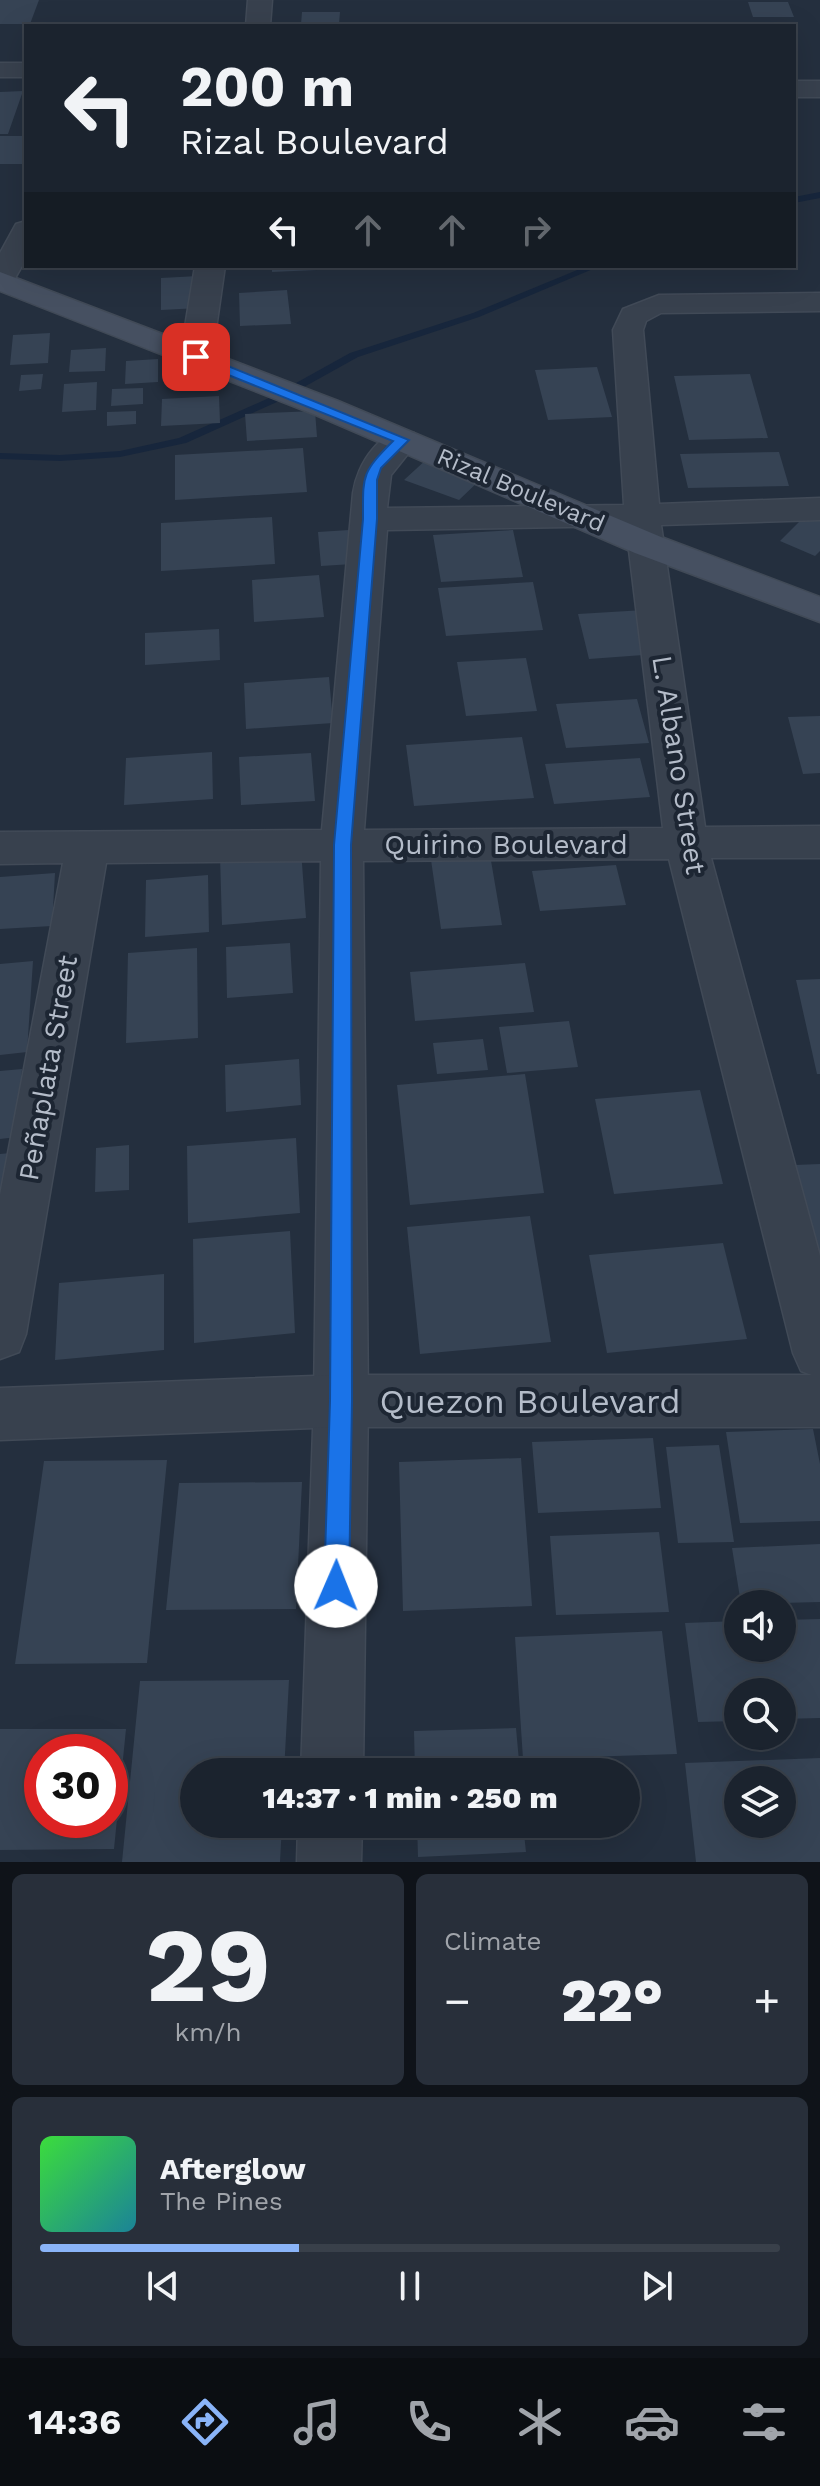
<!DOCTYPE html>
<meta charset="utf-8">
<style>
body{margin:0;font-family:"Work Sans",sans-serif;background:#282f3a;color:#f1f3f6;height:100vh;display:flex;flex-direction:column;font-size:30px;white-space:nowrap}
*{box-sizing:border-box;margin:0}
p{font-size:26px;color:#a0a4aa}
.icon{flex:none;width:44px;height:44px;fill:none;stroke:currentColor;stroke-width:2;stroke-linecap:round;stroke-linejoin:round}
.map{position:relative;height:1862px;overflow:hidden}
.details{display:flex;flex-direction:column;gap:12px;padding:12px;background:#0f1319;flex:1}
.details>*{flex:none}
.top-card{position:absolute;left:24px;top:24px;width:772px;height:244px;border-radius:0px;box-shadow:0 8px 32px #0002,0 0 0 2px #39404a;background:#1b232e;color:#f1f3f6;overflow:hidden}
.buttons{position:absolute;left:724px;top:1590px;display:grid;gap:16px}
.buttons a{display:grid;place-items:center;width:72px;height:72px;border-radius:50%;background:#1b232e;box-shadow:0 8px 32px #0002,0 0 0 2px #39404a;font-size:40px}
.speed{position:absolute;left:24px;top:1734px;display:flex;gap:16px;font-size:40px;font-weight:700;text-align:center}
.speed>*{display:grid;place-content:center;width:104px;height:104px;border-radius:50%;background:#1b232e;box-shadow:0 8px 32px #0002,0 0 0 2px #39404a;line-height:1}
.speed .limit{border:12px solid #d22;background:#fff;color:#111}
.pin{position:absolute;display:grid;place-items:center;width:68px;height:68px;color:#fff;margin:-34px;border-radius:16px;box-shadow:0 4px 12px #0006}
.me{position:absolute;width:88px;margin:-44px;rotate:1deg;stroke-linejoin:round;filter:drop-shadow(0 0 6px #0008)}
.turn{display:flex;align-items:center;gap:28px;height:168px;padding:0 24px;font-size:36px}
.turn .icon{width:104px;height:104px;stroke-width:2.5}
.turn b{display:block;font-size:56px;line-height:68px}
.lanes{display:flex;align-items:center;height:76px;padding:0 24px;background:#0003;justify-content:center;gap:40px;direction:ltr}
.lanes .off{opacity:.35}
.big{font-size:60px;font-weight:800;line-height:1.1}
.details .tile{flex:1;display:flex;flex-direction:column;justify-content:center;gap:12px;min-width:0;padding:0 28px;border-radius:12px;background:#282f3a}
.details .dial{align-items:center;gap:0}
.dial b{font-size:104px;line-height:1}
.song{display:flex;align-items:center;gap:24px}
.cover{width:96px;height:96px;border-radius:12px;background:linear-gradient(135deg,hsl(120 70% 55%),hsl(190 70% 35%))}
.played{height:8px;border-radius:4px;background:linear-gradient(90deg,#8ab4f8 35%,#39404a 35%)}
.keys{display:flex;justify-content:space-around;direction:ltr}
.heat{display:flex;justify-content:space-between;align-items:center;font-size:44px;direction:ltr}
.details .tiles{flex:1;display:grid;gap:12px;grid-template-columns:1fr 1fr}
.tile:last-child{grid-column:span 2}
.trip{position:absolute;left:180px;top:1758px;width:460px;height:80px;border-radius:40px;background:#1b232e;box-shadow:0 8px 32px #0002,0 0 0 2px #39404a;font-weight:800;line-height:80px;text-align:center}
.menu{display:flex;height:128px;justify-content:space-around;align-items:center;background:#0b0e12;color:#a0a4aa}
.menu .icon{width:56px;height:56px}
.menu .selected{color:#8ab4f8}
.menu b{font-size:36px;color:#f1f3f6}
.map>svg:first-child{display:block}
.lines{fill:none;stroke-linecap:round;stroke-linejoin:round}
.stream{fill:#17263c;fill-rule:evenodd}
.building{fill:#364354;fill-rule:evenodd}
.minor-casing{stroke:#414a57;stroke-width:3}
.tertiary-casing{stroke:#414a57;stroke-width:3}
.secondary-casing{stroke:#414a57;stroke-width:3}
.minor{fill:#38414e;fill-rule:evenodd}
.tertiary{fill:#38414e;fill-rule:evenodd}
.secondary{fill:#465061;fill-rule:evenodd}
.route{fill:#1a73e8;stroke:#114b97;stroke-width:2}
.labels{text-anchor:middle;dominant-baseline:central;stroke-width:8;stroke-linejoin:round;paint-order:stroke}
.far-street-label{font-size:24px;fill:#b4bcc9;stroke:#1d2633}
.street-label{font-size:28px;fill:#b4bcc9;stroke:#1d2633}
.near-street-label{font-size:34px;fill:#b4bcc9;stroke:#1d2633}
</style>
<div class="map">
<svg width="820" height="1862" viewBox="0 0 820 1862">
<rect width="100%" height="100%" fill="#242f3e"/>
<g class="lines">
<path class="stream" d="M 820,192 L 820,198 L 794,203 L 794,197 Z
M 587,266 L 600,266 L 479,317 L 358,357 L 277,402 L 186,443 L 120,457 L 60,461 L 0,459 L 0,453 L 60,455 L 120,451 L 179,438 L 269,398 L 350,353 L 473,313 Z"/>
</g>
<path class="building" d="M 0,0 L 39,0 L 30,24 L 0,24 Z
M 748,2 L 788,2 L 794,17 L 753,17 Z
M 302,12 L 340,12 L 339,24 L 301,24 Z
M 23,91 L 8,134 L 0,134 L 0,92 Z
M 0,136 L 26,136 L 26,164 L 0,164 Z
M 272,266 L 338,266 L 339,269 L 272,272 Z
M 198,276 L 199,308 L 161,310 L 161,278 Z
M 287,290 L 291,324 L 240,326 L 239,293 Z
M 50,333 L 48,363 L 10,365 L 13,335 Z
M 106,348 L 105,371 L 69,372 L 71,350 Z
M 158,359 L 158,382 L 125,384 L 126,361 Z
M 597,367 L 612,417 L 548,420 L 535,370 Z
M 43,374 L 41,389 L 19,391 L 21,375 Z
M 750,374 L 768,438 L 689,440 L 674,376 Z
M 97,382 L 96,410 L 62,412 L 64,384 Z
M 143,388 L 143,404 L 111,406 L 112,389 Z
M 219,396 L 220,423 L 161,426 L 162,399 Z
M 136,411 L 136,424 L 107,426 L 107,412 Z
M 315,411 L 317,437 L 247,441 L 245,414 Z
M 303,448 L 307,492 L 175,500 L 175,455 Z
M 779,452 L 789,486 L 688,488 L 680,454 Z
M 428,458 L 482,478 L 459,500 L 404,480 Z
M 807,514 L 820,519 L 820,551 L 815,556 L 780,541 Z
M 272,517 L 275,564 L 161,571 L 161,523 Z
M 349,530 L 353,564 L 321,566 L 318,532 Z
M 513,530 L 523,577 L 441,582 L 433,535 Z
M 319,575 L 324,617 L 254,622 L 252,580 Z
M 533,582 L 543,630 L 446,636 L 438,588 Z
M 644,610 L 657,654 L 589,659 L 578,614 Z
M 219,629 L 220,660 L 145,665 L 145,633 Z
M 526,658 L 537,711 L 466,716 L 457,662 Z
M 329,677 L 333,723 L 246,729 L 244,683 Z
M 637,699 L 649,743 L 566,748 L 556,704 Z
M 820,716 L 820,773 L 803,774 L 788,717 Z
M 522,737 L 534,798 L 414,806 L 406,745 Z
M 212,752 L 213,799 L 124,805 L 126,758 Z
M 311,753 L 315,801 L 241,805 L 239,757 Z
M 640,758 L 650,797 L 554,804 L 545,764 Z
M 489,849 L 502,925 L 441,929 L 430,853 Z
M 301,850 L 306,918 L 222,925 L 220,856 Z
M 616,865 L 626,905 L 540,911 L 532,871 Z
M 55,873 L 52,926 L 0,929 L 0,877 Z
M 208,875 L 209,932 L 145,937 L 146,880 Z
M 290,943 L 293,993 L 227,998 L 226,947 Z
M 197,948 L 198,1038 L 126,1043 L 128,953 Z
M 33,961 L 27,1052 L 0,1055 L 0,964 Z
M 525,963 L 534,1012 L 415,1021 L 410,972 Z
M 820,979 L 820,1074 L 817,1074 L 796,980 Z
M 569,1021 L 578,1067 L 507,1073 L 499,1027 Z
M 483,1039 L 488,1070 L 437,1074 L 433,1043 Z
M 299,1059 L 301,1105 L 226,1112 L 225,1065 Z
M 22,1069 L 17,1137 L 0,1139 L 0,1071 Z
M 525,1074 L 544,1193 L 410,1205 L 397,1085 Z
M 700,1090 L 723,1184 L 614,1194 L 595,1099 Z
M 296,1138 L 300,1213 L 188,1223 L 187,1146 Z
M 129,1145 L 129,1190 L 95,1192 L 96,1148 Z
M 11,1153 L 0,1210 L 0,1154 Z
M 820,1164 L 820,1282 L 795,1165 Z
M 530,1216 L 551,1342 L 420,1354 L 407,1227 Z
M 290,1231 L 295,1333 L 194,1343 L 193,1239 Z
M 723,1243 L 747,1339 L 607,1353 L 589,1255 Z
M 164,1274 L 164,1350 L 55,1360 L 59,1283 Z
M 813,1429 L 820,1464 L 820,1521 L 740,1523 L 726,1432 Z
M 653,1438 L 661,1508 L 538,1513 L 532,1442 Z
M 719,1445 L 734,1542 L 678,1543 L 666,1447 Z
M 521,1458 L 532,1606 L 403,1611 L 399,1462 Z
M 167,1460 L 147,1663 L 15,1664 L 44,1461 Z
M 302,1482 L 296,1609 L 166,1610 L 179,1483 Z
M 659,1532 L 669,1612 L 556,1615 L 550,1536 Z
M 820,1544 L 820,1602 L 741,1604 L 732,1548 Z
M 820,1619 L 820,1718 L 782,1719 L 782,1692 L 738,1692 L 738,1721 L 698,1722 L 685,1623 L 738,1621 L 738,1648 L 782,1648 L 782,1620 Z
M 662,1631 L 677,1754 L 523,1759 L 515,1637 Z
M 289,1680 L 284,1772 L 194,1772 L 194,1824 L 282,1824 L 280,1862 L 122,1862 L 140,1681 Z
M 516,1728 L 520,1772 L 415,1772 L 414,1731 Z
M 0,1729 L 126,1729 L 114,1849 L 0,1850 ZM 42,1752 L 110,1752 L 110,1820 L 42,1820 Z
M 820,1758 L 820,1862 L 696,1862 L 685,1763 ZM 738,1780 L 782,1780 L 782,1824 L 738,1824 Z
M 417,1824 L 523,1824 L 526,1852 L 418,1857 Z"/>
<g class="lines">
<defs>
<path id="minor" d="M 248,0 L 272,0 L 270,26 L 246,26 Z
M 0,63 L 26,63 L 26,77 L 0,77 Z
M 794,81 L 820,81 L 820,97 L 794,97 Z
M 26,221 L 26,259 L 10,287 L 0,290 L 0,253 L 16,224 Z
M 195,266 L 225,266 L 212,357 L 207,364 L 196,366 L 185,364 L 180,357 Z
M 820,293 L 820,311 L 661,313 L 646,321 L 643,330 L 659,504 L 820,498 L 820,520 L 661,525 L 705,827 L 820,826 L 820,858 L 711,858 L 820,1256 L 820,1378 L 801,1371 L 793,1353 L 669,859 L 363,861 L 368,1401 L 363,1772 L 301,1772 L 314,1401 L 321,861 L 106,863 L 26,1334 L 19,1352 L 0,1359 L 0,1195 L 63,863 L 0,864 L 0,832 L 322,830 L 353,493 C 357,464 381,425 414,433 L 419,440 L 391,475 L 387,508 L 624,505 L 613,330 L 623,309 L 659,295 ZM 626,526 L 663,828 L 364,830 L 387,530 Z
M 298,1824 L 362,1824 L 361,1862 L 297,1862 Z"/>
<path id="tertiary" d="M 341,1375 L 820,1375 L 820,1427 L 341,1427 L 0,1440 L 0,1388 Z"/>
<path id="secondary" d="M 0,272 L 338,401 L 661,537 L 820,597 L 820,622 L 635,553 L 316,415 L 0,291 Z"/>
</defs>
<use href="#minor" class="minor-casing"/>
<use href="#tertiary" class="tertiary-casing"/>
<use href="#secondary" class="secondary-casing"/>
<use href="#minor" class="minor"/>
<use href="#tertiary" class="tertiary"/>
<use href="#secondary" class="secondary"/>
</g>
<path class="route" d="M 196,353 L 409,440 L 381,468 L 377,480 L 377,519 L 351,845 L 352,1401 L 349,1586 L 345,1595 L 336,1599 L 328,1595 L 324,1586 L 330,1401 L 334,845 L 363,519 C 363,475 361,473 393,441 L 191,360 L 191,354 Z"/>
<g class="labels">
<g class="far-street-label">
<text transform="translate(521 490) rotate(23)">Rizal Boulevard</text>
</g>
<g class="street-label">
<text transform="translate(679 765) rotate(81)">L. Albano Street</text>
<text x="506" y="844">Quirino Boulevard</text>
<text transform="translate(48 1068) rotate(-80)">Peñaplata Street</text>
</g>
<g class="near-street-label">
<text x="530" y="1401">Quezon Boulevard</text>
</g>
</g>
</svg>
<div class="buttons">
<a><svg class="icon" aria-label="sound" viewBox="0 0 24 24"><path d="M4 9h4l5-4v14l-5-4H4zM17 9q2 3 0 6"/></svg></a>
<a><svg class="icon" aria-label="search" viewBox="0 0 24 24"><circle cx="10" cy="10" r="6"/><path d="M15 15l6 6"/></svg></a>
<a><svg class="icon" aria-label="layers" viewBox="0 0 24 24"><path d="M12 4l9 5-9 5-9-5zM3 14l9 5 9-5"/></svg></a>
</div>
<div class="speed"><div class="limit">30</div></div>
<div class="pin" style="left:196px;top:357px;background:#d93025"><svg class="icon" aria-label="arrive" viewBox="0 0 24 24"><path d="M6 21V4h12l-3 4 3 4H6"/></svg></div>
<svg class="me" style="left:336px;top:1586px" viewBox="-20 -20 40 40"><circle r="19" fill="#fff"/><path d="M0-13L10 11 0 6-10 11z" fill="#1a73e8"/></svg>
<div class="trip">14:37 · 1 min · 250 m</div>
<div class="top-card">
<div class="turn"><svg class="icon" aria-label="left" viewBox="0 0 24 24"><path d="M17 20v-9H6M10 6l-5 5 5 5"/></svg><div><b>200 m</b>Rizal Boulevard</div></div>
<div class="lanes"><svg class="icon" aria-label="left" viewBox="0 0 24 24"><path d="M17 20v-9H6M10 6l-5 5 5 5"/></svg><svg class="icon off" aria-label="ahead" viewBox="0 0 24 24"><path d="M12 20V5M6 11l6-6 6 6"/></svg><svg class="icon off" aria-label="ahead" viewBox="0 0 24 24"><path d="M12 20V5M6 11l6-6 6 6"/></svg><svg class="icon off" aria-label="right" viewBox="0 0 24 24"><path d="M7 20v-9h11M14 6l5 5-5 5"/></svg></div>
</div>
</div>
<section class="details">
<div class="tiles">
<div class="tile dial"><b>29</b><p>km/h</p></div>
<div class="tile"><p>Climate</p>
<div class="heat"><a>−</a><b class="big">22°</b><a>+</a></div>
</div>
<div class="tile">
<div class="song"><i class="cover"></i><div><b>Afterglow</b><p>The Pines</p></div></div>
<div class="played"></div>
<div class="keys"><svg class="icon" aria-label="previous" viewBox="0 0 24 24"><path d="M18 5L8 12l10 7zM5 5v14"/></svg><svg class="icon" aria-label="pause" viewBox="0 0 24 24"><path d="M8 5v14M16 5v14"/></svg><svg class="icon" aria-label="next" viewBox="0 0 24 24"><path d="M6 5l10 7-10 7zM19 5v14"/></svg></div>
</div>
</div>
</section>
<nav class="menu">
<b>14:36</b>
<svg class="icon selected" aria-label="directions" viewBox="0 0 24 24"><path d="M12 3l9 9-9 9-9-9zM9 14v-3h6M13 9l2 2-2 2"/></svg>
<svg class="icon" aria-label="music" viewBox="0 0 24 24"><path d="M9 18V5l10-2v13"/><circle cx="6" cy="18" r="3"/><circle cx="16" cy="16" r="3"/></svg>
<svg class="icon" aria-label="phone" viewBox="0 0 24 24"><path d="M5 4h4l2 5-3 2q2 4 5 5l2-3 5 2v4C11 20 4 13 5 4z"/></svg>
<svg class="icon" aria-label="climate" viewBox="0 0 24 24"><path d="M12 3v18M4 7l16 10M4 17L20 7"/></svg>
<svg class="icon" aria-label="car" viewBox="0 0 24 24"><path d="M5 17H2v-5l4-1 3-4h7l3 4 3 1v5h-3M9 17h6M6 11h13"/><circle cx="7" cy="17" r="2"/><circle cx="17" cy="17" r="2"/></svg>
<svg class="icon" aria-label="filters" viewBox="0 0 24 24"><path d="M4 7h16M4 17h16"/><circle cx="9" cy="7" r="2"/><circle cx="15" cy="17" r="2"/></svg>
</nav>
